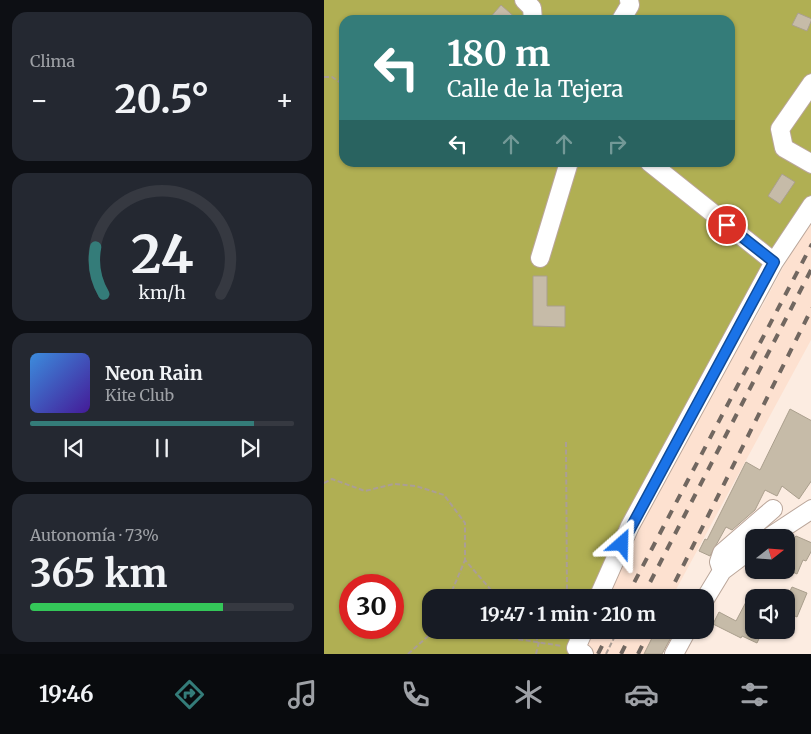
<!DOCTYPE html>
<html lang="es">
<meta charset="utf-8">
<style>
body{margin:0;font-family:Merriweather,serif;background:#242831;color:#f1f3f6;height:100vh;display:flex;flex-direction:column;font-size:19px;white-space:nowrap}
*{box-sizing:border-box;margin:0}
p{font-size:16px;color:#9ea1a6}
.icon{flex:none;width:28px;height:28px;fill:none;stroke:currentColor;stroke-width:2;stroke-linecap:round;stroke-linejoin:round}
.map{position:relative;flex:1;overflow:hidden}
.panel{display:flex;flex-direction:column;gap:12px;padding:12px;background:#0d0f14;width:324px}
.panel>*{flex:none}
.hud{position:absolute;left:15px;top:15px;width:396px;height:152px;border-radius:15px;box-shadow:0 1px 4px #0004;background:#347c79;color:#fff;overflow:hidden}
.needle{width:32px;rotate:73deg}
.buttons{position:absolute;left:421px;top:529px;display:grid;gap:10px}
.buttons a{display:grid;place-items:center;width:50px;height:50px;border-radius:10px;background:#171b24;box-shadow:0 1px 4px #0004;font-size:25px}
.speed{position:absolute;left:15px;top:574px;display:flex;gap:10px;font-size:25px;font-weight:700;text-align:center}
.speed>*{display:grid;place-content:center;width:65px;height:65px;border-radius:50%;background:#171b24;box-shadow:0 1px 4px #0004;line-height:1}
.speed .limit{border:8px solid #d22;background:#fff;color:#111}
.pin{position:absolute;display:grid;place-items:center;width:42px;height:42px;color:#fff;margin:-21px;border:2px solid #fff;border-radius:50%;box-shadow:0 1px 5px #0007}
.me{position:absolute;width:55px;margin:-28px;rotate:25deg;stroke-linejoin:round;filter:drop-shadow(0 0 4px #0008)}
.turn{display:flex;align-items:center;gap:18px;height:105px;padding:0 25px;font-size:22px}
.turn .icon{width:65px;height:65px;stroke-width:2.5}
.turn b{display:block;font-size:35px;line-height:42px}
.lanes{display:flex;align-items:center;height:48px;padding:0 25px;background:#0003;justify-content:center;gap:25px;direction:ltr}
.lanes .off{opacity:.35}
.big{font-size:38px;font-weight:700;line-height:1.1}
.panel .tile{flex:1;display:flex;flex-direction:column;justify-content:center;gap:8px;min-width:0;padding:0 18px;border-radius:15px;background:#242831}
.panel .dial{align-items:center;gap:0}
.dial svg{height:130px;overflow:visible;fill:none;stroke:#363941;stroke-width:7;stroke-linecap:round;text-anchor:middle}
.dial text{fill:#f1f3f6;stroke:none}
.song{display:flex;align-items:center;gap:15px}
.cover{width:60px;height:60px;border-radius:8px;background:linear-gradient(135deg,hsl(210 70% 55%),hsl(260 70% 35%))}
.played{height:5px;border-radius:2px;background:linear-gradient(90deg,#347c79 85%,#363941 85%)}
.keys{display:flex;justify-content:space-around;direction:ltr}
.heat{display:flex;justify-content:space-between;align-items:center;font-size:28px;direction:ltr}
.charge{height:8px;border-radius:4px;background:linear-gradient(90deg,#34c759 73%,#363941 0)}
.trip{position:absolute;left:98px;top:589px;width:292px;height:50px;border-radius:15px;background:#171b24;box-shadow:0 1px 4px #0004;font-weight:700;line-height:50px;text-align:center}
.tab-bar{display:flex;height:80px;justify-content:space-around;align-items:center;background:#090b0e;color:#9ea1a6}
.tab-bar .icon{width:35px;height:35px}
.tab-bar .on{color:#347c79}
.tab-bar b{font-size:22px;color:#f1f3f6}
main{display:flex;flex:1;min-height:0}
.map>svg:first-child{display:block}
.built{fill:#fde1d0}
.forest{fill:#b0af53;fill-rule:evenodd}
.building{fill:#c6bba8;stroke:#aa9f8d}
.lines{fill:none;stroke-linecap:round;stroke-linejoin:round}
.minor-casing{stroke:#baa69a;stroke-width:20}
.path{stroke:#ab9e96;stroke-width:2;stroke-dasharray:5 2.5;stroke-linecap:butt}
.minor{stroke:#fff;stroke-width:18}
.rail{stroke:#716760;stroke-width:4;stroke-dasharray:9 9;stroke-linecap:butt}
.route-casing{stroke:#114b97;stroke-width:12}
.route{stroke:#1a73e8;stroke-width:9}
</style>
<main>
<section class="panel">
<div class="tile"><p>Clima</p>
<div class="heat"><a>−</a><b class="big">20.5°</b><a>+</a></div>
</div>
<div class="tile dial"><svg viewBox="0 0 100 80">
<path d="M14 69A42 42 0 1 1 86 69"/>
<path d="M14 69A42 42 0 0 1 9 40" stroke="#347c79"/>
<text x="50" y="56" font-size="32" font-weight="700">24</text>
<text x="50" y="72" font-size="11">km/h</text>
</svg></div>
<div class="tile">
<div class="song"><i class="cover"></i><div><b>Neon Rain</b><p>Kite Club</p></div></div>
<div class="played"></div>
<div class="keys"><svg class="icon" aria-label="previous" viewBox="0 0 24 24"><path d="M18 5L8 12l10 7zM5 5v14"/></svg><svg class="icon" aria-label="pause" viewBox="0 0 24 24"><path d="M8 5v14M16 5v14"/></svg><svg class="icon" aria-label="next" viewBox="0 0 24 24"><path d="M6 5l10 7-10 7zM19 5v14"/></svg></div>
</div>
<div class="tile"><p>Autonomía · 73%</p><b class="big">365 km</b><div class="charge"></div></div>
</section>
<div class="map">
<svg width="488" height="654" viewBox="0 0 488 654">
<rect width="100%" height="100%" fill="#fcece1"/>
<path class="built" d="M 487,215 L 487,340 L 348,597 L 283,598 L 309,532 L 365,422 L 433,316 Z
M 270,630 L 354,630 L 338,654 L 264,654 L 262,648 Z"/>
<path class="forest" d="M 0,0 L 487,0 L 487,211 L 270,597 L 106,598 L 106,630 L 256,630 L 245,654 L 0,654 ZM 20,20 L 406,20 L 406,162 L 20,162 ZM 26,585 L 69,585 L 69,628 L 26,628 Z"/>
<path class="building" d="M 177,5 L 194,20 L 164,20 Z
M 474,13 L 488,19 L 483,31 L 468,25 Z
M 458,174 L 471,182 L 456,204 L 444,196 Z
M 209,276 L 223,276 L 223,306 L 241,306 L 241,327 L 209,326 Z
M 466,409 L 488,421 L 488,480 L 475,499 L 458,486 L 453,496 L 441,490 L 431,510 L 408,530 L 402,527 L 386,556 L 375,551 L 381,539 L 383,540 L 422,462 L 436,470 Z
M 472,536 L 488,543 L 488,550 L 482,561 L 479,560 L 473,574 L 462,569 L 462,547 Z
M 468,587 L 483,593 L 473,617 L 462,612 L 462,592 L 465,593 Z
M 422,602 L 430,605 L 430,630 L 439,630 L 433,643 L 418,636 L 417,638 L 389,624 L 395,612 L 412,621 Z
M 332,630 L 351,630 L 338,654 L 320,654 Z"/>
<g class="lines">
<defs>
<path id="minor" d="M 200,0 L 208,8 L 209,20
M 297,20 L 306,5 L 305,0
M 488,83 L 456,129 L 460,148 L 488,164
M 325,162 L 450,262
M 216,258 L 245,162
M 444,538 L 488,509
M 398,571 L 395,562 L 398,553 L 449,509
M 274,598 L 306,526 L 450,262 L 488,205
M 381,599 L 398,571 L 430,547
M 260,654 L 252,648 L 260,630
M 350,654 L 363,630"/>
</defs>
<use href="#minor" class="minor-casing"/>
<path class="path" d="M 0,77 L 8,77 L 20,85
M 242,442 L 243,598
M 0,483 L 8,479 L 41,491 L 70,484 L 92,486 L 120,495 L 141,523 L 141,560 L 174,598
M 125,598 L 141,560
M 311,598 L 315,590
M 135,630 L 238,646
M 206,630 L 215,642 L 212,654
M 84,654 L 111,630
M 282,654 L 294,630"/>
<use href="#minor" class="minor"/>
<path class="rail" d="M 302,598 L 488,244
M 318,598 L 488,268
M 343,598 L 488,308
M 274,654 L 286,630
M 297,654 L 309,630
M 314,654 L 326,630"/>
</g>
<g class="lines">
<defs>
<path id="route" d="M 298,544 L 450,262 L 403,225"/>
</defs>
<use href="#route" class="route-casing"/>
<use href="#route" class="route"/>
</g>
</svg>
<div class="buttons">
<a><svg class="needle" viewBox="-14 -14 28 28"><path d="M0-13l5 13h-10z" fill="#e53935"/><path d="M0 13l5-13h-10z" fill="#9ea1a6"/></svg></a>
<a><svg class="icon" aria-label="sound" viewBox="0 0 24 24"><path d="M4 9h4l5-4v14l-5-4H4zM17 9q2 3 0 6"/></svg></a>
</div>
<div class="speed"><div class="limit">30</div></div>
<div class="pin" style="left:403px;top:225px;background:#d93025"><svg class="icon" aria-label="arrive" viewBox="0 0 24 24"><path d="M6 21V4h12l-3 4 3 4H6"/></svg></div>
<svg class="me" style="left:298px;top:544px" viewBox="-20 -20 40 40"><path d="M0-17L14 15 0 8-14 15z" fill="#1a73e8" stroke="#fff" stroke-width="4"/></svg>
<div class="trip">19:47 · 1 min · 210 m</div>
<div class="hud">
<div class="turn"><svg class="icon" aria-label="left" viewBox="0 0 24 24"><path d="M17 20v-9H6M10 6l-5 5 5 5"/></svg><div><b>180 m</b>Calle de la Tejera</div></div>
<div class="lanes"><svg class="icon" aria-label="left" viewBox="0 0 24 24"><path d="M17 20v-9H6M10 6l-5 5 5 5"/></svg><svg class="icon off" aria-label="ahead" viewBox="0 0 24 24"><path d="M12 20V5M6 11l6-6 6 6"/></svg><svg class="icon off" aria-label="ahead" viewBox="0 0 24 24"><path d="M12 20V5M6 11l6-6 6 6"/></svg><svg class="icon off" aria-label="right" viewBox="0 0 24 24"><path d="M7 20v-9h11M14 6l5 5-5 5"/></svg></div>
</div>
</div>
</main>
<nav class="tab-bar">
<b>19:46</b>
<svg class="icon on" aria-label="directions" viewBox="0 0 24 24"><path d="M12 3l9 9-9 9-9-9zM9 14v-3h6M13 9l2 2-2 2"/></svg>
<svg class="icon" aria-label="music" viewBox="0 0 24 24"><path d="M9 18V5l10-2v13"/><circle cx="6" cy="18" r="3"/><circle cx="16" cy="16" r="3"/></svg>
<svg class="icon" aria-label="phone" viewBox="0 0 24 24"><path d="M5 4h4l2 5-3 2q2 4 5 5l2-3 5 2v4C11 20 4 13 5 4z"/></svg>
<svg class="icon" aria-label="climate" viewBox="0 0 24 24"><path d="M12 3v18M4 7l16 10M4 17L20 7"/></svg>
<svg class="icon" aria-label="car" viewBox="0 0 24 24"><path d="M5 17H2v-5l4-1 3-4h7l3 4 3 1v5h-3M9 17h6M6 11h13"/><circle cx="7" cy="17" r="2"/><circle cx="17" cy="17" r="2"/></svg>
<svg class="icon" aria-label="filters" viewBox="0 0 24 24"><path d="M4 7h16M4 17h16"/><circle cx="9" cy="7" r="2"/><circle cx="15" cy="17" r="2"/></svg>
</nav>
